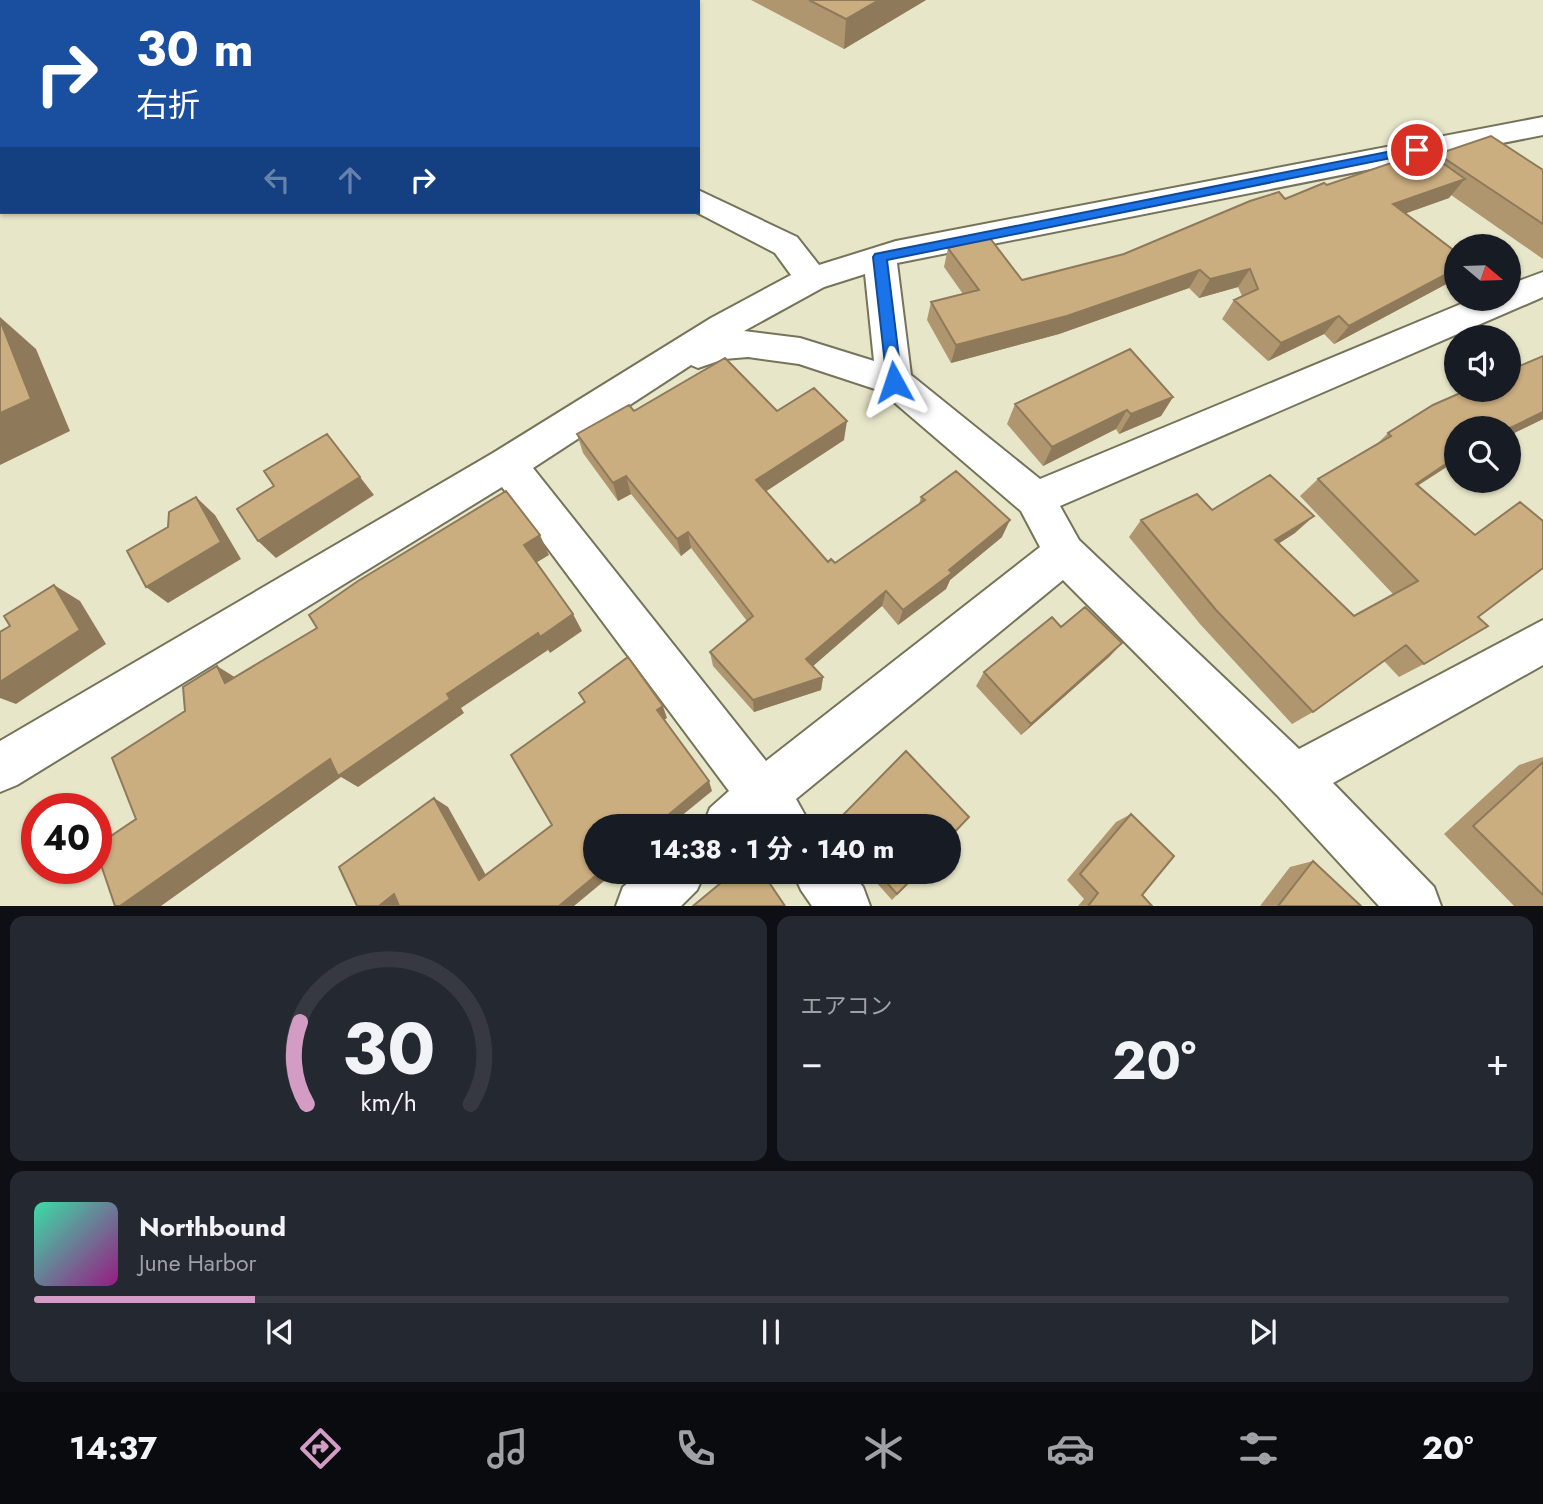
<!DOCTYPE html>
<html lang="ja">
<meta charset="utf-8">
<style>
body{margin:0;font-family:Jost,"Noto Sans JP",sans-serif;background:#242831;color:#f1f3f6;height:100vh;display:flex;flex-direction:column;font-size:26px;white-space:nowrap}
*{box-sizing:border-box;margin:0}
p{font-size:23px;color:#9ea1a6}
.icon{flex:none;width:38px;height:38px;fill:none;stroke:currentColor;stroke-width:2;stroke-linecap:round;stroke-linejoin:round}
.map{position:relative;height:906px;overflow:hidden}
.sheet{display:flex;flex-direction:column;gap:10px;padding:10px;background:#0d0f14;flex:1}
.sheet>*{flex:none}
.top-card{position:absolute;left:0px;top:0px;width:700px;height:214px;box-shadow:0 2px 5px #0004;background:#1a4fa0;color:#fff;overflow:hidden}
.needle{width:46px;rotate:109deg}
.buttons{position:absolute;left:1444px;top:234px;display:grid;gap:14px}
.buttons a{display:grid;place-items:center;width:77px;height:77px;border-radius:50%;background:#171b24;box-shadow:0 2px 5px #0004;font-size:35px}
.speed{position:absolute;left:21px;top:793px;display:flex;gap:14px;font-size:35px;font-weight:700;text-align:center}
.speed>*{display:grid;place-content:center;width:91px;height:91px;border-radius:50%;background:#171b24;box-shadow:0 2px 5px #0004;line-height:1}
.speed .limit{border:10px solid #d22;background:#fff;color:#111}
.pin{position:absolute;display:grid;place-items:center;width:60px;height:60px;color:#fff;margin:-30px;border:4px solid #fff;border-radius:50%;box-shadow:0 2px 7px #0007}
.me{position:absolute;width:77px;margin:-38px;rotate:355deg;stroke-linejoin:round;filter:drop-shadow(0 0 5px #0008)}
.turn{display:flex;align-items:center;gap:24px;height:147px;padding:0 21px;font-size:32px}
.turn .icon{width:91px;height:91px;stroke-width:2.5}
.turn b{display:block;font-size:49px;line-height:60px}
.lanes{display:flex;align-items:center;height:66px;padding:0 21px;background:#0003;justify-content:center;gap:35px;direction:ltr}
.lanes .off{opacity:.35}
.big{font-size:52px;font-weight:700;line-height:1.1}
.sheet .widget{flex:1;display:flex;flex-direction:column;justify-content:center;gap:10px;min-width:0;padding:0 24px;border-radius:14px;background:#242831}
.sheet .dial{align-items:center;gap:0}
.dial svg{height:182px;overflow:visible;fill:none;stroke:#363941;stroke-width:7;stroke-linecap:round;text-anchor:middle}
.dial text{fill:#f1f3f6;stroke:none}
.song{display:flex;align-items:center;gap:21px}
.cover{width:84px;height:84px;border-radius:10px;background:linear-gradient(135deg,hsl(160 70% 55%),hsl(310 70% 35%))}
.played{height:7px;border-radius:4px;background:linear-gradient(90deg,#d29cc4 15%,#363941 15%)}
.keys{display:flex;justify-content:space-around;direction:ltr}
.heat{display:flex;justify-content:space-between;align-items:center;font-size:38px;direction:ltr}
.sheet .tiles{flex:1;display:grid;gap:10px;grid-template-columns:1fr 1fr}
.widget:last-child{grid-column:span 2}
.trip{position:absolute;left:583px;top:814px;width:378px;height:70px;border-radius:35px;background:#171b24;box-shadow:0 2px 5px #0004;font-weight:700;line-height:70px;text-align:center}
.tabs{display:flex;height:112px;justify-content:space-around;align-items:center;background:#090b0e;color:#9ea1a6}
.tabs .icon{width:49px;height:49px}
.tabs .selected{color:#d29cc4}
.tabs b{font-size:32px;color:#f1f3f6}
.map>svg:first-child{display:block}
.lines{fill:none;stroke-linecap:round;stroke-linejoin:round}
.minor-casing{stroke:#757359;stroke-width:4}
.minor{fill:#fff;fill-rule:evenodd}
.wall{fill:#af966e}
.shaded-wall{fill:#8e7a5a}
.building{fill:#cbae80;stroke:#8e7a5a;stroke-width:2}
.route{fill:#1a73e8;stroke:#114b97;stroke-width:2}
</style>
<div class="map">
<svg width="1543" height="906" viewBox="0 0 1543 906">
<rect width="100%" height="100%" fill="#e8e6c9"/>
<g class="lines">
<defs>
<path id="minor" d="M 467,0 L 493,0 L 466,2 Z
M 1543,117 L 1543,135 L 897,263 L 911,375 L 1040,479 L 1473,299 L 1508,299 L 1508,285 L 1543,272 L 1543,297 L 1060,506 L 1079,540 L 1299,749 L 1543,620 L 1543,665 L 1333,783 L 1434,887 L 1441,906 L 1379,906 L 1277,795 L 1063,580 L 796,799 L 811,826 L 703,826 L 710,808 L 729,791 L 502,487 L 17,785 L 0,792 L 0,741 L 493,453 L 711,318 L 791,275 L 775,253 L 696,212 L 698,212 L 698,190 L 797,237 L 819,265 L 896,241 ZM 865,274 L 874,361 L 800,338 L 744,331 L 824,287 ZM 748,357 L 799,364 L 881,391 L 1021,511 L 1040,547 L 766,761 L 533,468 L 691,365 L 698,368 L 724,359 Z
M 641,872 L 705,872 L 697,890 L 681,906 L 616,906 L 623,887 Z
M 793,872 L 851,872 L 863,887 L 870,906 L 812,906 L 801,890 Z"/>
</defs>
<use href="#minor" class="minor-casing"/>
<use href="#minor" class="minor"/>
</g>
<path class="wall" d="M 751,0 L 926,0 L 844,49 Z
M 1438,154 L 1543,170 L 1543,259 L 1451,195 L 1449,198 L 1405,213 L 1452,281 L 1334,344 L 1324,334 L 1268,361 L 1222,319 L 1234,300 L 1242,296 L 1238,287 L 1199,298 L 1189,288 L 1059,334 L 951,363 L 927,320 L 931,302 L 963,294 L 944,267 L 948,248 L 1022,280 L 1124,254 L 1327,185 L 1435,158 Z
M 1543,356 L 1543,419 L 1508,436 L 1508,429 L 1456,429 L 1418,486 L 1478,617 L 1424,664 L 1399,677 L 1384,661 L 1313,712 L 1292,724 L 1200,624 L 1129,537 L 1141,520 L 1212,510 L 1295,533 L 1279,543 L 1354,616 L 1393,594 L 1300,496 L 1318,479 L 1378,443 L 1388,433 Z
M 1173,397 L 1161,416 L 1119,434 L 1116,429 L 1043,466 L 1007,424 L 1015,404 Z
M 634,411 L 844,440 L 766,491 L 828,562 L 835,563 L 919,504 L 921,497 L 1002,537 L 950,580 L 946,589 L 898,625 L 882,606 L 813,666 L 823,677 L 821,690 L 754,712 L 713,666 L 710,652 L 747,621 L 691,548 L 681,556 L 631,494 L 618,501 L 583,453 L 577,434 Z
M 1061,627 L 1122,643 L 1109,657 L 1021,735 L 976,686 L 984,672 Z
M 1543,757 L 1543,906 L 1514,906 L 1444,834 L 1519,765 Z
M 1131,814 L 1142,895 L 1152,906 L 1078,906 L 1084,899 L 1067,880 L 1116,822 Z
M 1313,861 L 1361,906 L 1260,906 L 1290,867 Z
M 867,872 L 919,872 L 892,900 Z"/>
<path class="shaded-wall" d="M 30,0 L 153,0 L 148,2 L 25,2 Z
M 879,0 L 926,0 L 844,49 L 846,19 Z
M 2,10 L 2,57 L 0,57 L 0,11 Z
M 1465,179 L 1449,198 L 1379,223 L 1393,204 Z
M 1250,269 L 1238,287 L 1199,298 L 1210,279 Z
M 1456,269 L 1456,276 L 1452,281 L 1334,344 L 1349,326 Z
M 1200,270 L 1189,288 L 1059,334 L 951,363 L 956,345 Z
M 1339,316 L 1324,334 L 1268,361 L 1281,343 Z
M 0,317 L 36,349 L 70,431 L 0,465 Z
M 1173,397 L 1161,416 L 1119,434 L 1131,414 Z
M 1127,410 L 1116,429 L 1043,466 L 1052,447 Z
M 1543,412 L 1543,419 L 1508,436 L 1508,429 Z
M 847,421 L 844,440 L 756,498 L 756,480 Z
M 1456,457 L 1456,461 L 1394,501 L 1416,484 Z
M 626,476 L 631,494 L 618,501 L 613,483 Z
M 360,477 L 374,495 L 276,558 L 258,541 Z
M 196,497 L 215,515 L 241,559 L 168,603 L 146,587 Z
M 1314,516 L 1295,533 L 1258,557 L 1275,540 Z
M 1010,520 L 1002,537 L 950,580 L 946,589 L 898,625 L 903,610 L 949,570 Z
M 688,532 L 691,548 L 681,556 L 677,539 Z
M 540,535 L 549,555 L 534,564 L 524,545 Z
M 54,585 L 80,601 L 106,644 L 16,704 L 0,698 L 0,682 Z
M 886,591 L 882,606 L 805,673 L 806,659 Z
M 573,614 L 582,631 L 550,653 L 540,637 Z
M 538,633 L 548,650 L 461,708 L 464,713 L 358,787 L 341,777 L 161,906 L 120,906 L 330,759 L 447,694 Z
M 1122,643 L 1109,657 L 1021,735 L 1031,724 Z
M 217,666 L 241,681 L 225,683 Z
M 823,677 L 821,690 L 754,712 L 753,700 Z
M 663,706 L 667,718 L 661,722 L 657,710 Z
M 709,781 L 712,791 L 669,826 L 655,826 Z
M 434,798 L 448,807 L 492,886 L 479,880 Z
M 600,872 L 615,872 L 574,906 L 559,906 Z
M 394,894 L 402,906 L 379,906 Z"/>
<path class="building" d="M 0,0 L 30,0 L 25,2 L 2,2 L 2,10 L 0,11 Z
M 809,0 L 879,0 L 846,19 Z
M 1491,136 L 1543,170 L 1543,224 L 1438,154 Z
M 1426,151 L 1465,179 L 1393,204 L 1456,252 L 1456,269 L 1349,326 L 1339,316 L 1281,343 L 1234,300 L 1258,289 L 1250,269 L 1210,279 L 1200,270 L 1067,316 L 956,345 L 931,302 L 979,290 L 948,248 L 989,237 L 1022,280 L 1124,254 L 1250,201 L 1279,192 L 1285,199 L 1324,183 L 1327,185 Z
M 0,320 L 31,399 L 0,413 Z
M 1130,349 L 1173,397 L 1131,414 L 1127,410 L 1052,447 L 1015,404 Z
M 1543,356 L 1543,412 L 1508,429 L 1456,429 L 1456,457 L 1416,484 L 1475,535 L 1520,502 L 1543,521 L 1543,568 L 1478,617 L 1488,626 L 1424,664 L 1406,645 L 1313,712 L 1216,610 L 1141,520 L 1197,494 L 1212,510 L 1270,475 L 1314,516 L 1275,540 L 1354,616 L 1418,581 L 1318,479 L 1391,436 L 1388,433 L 1433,405 L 1467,390 L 1508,390 L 1508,371 Z
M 725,358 L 777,411 L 814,388 L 847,421 L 756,480 L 828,562 L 831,559 L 835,563 L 925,500 L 921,497 L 956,471 L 1010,520 L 949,570 L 952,573 L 903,610 L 886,591 L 806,659 L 823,677 L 753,700 L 710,652 L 753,616 L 688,532 L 677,539 L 626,476 L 613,483 L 577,434 L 629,405 L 634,411 Z
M 327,434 L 360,477 L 258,541 L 237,509 L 274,486 L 264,471 Z
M 506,491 L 540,535 L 524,545 L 573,614 L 540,637 L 538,633 L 447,694 L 450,699 L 338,776 L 330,759 L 120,906 L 115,906 L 96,850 L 96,846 L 136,819 L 112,758 L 185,711 L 183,687 L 217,666 L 225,683 L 317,628 L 309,615 L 358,581 Z
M 196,497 L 221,542 L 146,587 L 127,551 L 168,527 L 169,512 Z
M 54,585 L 80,630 L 0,682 L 0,632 L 10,626 L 4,616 Z
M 1085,607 L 1122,643 L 1031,724 L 984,672 L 1052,617 L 1061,627 Z
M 628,657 L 663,706 L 657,710 L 709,781 L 655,826 L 595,826 L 595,872 L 600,872 L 559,906 L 399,906 L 394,894 L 379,906 L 357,906 L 339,867 L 434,798 L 479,880 L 552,825 L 511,755 L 585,702 L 579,693 Z
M 906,751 L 969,817 L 948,839 L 948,826 L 837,826 L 835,823 Z
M 1543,762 L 1543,895 L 1473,826 Z
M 1131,814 L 1174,856 L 1142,895 L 1152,906 L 1088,906 L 1098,893 L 1080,874 Z
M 1313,861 L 1361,906 L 1278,906 Z
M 734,872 L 762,872 L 785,906 L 693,906 Z
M 877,872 L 919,872 L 897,894 Z"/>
<path class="route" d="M 1417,146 L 1421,147 L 1421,152 L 887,260 L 902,382 L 894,387 L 887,382 L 873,257 L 875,254 Z"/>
</svg>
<div class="buttons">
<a><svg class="needle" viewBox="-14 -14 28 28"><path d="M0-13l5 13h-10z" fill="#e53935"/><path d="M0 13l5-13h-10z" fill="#9ea1a6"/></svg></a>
<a><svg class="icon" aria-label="sound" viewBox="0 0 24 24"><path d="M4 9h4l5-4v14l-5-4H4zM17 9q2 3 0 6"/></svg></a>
<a><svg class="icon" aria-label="search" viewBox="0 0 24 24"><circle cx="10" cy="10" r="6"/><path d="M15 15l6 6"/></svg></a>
</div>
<div class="speed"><div class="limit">40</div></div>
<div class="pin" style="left:1417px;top:150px;background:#d93025"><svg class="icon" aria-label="arrive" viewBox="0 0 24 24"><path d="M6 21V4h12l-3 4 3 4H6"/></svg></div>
<svg class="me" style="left:894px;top:382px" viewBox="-20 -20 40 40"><path d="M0-17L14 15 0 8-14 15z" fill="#1a73e8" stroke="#fff" stroke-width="4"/></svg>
<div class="trip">14:38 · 1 分 · 140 m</div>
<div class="top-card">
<div class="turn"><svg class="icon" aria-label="right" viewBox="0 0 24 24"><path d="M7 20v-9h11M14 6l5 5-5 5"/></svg><div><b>30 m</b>右折</div></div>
<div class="lanes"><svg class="icon off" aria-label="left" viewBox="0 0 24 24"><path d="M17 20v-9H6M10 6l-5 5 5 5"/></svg><svg class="icon off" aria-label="ahead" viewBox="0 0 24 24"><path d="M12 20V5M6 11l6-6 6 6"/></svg><svg class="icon" aria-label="right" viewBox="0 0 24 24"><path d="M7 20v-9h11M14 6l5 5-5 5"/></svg></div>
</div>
</div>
<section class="sheet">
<div class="tiles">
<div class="widget dial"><svg viewBox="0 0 100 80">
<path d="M14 69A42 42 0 1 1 86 69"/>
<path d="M14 69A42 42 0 0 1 11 33" stroke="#d29cc4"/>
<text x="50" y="56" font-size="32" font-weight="700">30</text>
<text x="50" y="72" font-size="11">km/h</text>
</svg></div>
<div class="widget"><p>エアコン</p>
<div class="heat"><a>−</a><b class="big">20°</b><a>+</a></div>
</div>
<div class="widget">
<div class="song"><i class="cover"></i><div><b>Northbound</b><p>June Harbor</p></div></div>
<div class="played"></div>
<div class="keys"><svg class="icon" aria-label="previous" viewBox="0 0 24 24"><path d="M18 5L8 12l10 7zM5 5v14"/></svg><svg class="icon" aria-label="pause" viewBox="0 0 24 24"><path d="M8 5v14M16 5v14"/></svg><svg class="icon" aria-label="next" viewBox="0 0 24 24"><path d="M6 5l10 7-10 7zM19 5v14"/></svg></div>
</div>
</div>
</section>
<nav class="tabs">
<b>14:37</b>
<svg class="icon selected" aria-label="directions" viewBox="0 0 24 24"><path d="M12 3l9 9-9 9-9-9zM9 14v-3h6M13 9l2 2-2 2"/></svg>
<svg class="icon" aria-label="music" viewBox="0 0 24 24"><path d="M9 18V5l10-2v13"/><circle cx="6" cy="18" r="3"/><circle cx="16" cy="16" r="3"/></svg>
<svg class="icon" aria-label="phone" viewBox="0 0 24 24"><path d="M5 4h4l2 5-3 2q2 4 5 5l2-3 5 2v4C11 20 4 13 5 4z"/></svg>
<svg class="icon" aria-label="climate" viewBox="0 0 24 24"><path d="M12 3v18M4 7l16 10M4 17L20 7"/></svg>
<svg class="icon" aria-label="car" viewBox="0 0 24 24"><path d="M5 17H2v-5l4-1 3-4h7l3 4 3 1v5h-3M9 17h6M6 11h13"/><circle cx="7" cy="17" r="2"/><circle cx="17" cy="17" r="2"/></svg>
<svg class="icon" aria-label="filters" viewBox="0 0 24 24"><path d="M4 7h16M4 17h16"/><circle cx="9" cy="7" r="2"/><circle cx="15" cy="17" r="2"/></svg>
<b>20°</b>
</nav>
